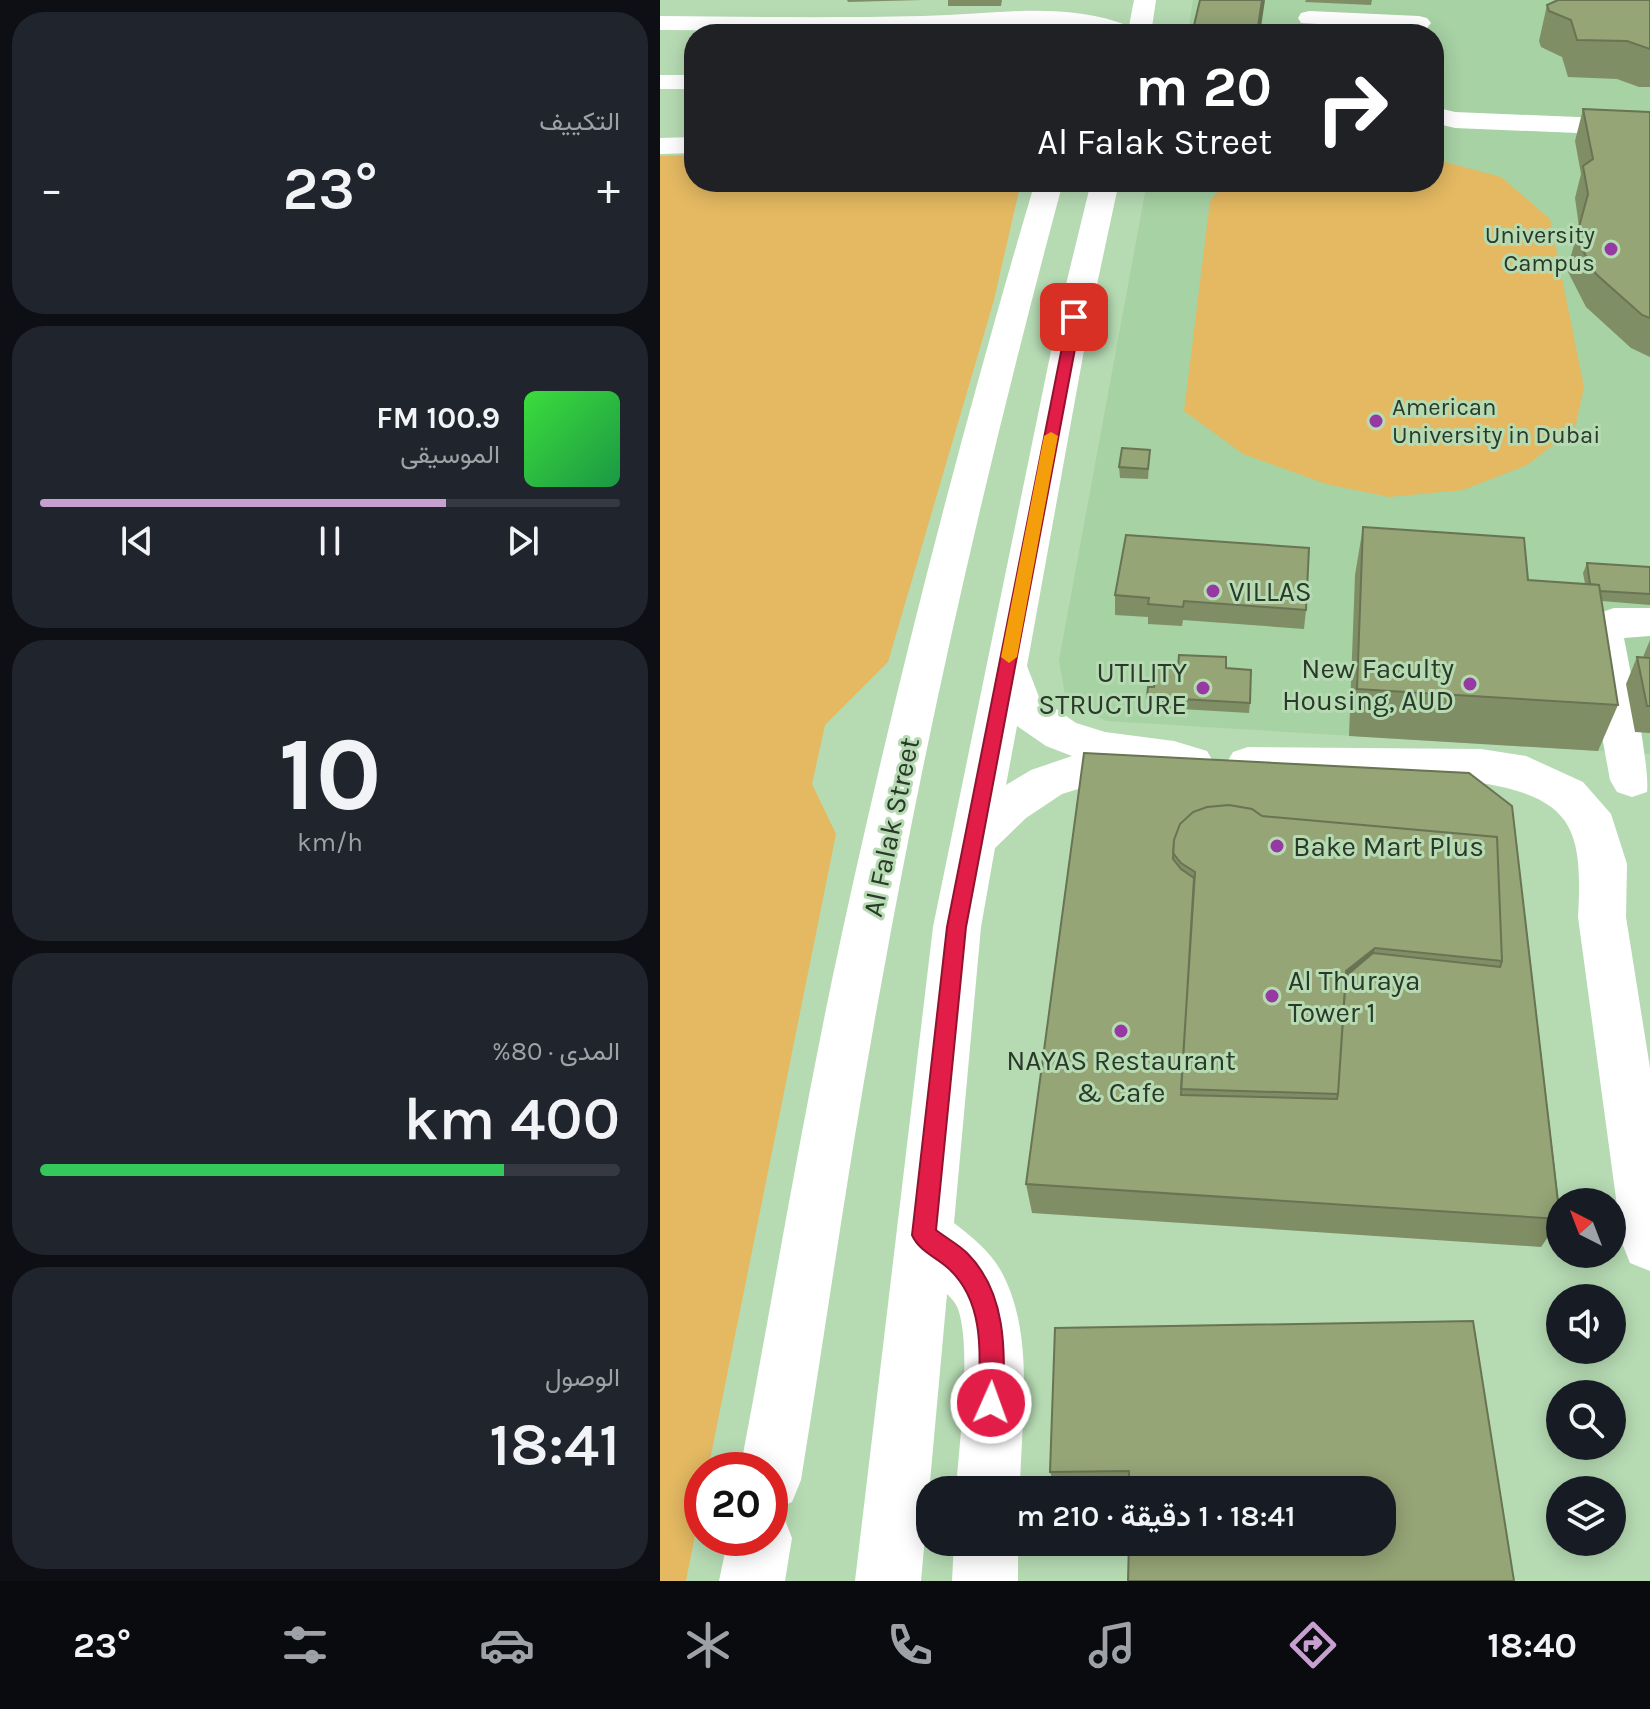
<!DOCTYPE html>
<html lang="ar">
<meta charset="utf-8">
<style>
body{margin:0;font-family:Karla,Vazirmatn,sans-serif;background:#20242c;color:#f1f3f6;direction:rtl;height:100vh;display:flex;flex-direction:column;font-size:30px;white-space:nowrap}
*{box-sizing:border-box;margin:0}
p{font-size:26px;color:#9ea1a6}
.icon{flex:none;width:44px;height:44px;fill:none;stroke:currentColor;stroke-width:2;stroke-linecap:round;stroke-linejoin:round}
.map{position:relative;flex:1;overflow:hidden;direction:ltr}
.side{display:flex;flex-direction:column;gap:12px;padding:12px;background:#0d0f14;width:660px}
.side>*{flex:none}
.banner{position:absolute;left:24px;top:24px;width:760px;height:168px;border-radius:32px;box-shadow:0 4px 20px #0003;direction:rtl;background:#202124;color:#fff;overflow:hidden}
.needle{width:52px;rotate:318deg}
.controls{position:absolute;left:886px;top:1188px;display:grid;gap:16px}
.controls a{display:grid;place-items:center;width:80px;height:80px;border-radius:50%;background:#171b24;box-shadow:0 4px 20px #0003;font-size:40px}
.speed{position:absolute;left:24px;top:1452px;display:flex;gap:16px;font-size:40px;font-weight:700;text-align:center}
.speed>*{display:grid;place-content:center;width:104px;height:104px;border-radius:50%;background:#171b24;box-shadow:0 4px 20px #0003;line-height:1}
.speed .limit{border:12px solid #d22;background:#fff;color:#111}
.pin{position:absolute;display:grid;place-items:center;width:68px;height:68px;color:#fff;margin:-34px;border-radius:16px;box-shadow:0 4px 12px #0006}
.me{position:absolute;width:88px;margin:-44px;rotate:2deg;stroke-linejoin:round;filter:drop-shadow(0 0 6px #0008)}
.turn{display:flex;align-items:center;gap:28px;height:168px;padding:0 40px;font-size:36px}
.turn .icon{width:104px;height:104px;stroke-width:2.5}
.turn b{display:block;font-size:56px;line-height:68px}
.big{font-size:60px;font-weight:600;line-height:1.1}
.side .card{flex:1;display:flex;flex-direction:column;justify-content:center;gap:12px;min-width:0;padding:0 28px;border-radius:32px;background:#20242c}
.side .dial{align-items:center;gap:0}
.dial b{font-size:104px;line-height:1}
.song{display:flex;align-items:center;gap:24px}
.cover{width:96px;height:96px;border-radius:12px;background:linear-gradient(135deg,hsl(120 70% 55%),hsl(140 70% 35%))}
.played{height:8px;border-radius:4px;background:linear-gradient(90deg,#c89fd1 70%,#363941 70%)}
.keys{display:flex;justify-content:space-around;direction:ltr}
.heat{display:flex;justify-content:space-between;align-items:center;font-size:44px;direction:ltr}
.charge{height:12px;border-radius:6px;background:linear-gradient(90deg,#34c759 80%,#363941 0)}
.trip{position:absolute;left:256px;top:1476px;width:480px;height:80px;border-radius:32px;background:#171b24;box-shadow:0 4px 20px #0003;font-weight:600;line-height:80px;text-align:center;direction:rtl}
.menu{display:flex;height:128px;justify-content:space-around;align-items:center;background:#090b0e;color:#9ea1a6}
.menu .icon{width:56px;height:56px}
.menu .current{color:#c89fd1}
.menu b{font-size:36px;color:#f1f3f6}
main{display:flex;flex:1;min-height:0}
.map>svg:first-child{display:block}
.built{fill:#a7d2a4}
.green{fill:#e4b962}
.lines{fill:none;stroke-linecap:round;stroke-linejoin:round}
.minor{fill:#fff;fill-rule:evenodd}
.wall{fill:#808e65}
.shaded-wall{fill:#687453}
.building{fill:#95a576;stroke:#687453;stroke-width:2;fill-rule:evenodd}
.route{fill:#e11d48;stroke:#92132f;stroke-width:2}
.slow{fill:#f59e0b}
.poi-dot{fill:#9739a3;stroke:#b6dbb3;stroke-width:3}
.labels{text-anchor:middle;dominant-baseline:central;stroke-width:6;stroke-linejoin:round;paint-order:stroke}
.far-poi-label{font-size:24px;fill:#2a3929;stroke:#b6dbb3;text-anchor:end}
.poi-label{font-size:28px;fill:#2a3929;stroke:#b6dbb3;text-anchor:start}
.street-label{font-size:28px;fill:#2a3929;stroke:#b6dbb3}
</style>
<main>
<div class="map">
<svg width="990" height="1581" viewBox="0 0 990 1581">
<rect width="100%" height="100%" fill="#b6dbb3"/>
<path class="built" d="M 533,0 L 990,0 L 990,754 L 446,721 L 406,701 L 399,660 L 487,182 L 774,182 L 774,34 L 528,34 Z"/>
<path class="green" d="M 34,155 L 34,182 L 361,182 L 334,300 L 228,662 L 165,725 L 152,784 L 176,834 L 48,1470 L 42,1470 L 42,1500 L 26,1581 L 0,1581 L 0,156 Z
M 774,159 L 841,177 L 890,219 L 924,387 L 915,428 L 867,465 L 803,490 L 729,497 L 666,484 L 583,454 L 524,411 L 550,201 L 565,183 L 774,182 Z"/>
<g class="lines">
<path class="minor" d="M 474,0 L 496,0 L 491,34 L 447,34 L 422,26 L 397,24 L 235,31 L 0,30 L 0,16 C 88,17 175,18 263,16 C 332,15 403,0 469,26 Z
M 649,11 L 759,16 L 767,18 L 771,23 L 767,28 L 759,30 L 641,23 L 638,18 L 641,13 Z
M 0,75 L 34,75 L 34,89 L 0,89 Z
M 774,107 L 795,112 L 990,120 L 990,136 L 795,128 L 774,123 Z
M 34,137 L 34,153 L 0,154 L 0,138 Z
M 375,182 L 403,182 C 332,446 270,712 222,980 C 191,1146 168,1313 141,1480 L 132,1502 L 112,1511 L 123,1515 L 132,1538 L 125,1581 L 59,1581 L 68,1538 L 110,1538 L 110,1470 L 80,1470 C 111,1307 138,1143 172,980 C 229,711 297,445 375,182 Z
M 431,182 L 459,182 L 430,317 L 367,666 L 379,697 L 416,723 L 445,732 L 514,741 L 547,751 L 554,763 L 547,775 L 532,780 L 499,771 L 494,779 L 479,784 L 428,786 L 402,794 L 366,818 L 335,848 L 321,927 L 294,1223 C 311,1236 330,1251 341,1271 C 376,1335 361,1420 360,1490 L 296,1490 C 299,1446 312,1348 298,1309 C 296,1303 291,1298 287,1294 L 261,1581 L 195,1581 L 273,927 L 398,317 ZM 357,726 L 386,746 L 412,756 L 371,770 L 346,785 Z
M 954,608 L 990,608 L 990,636 L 964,638 C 970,669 990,767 987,792 L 972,797 L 957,792 L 950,780 L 924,638 C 928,620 937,613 954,608 Z
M 588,747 L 821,749 L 866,756 L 923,782 L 951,814 L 967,864 L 966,917 L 990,1068 L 990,1271 L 970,1263 L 962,1243 L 918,917 C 923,830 914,798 821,783 L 588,781 L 573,776 L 566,764 L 573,752 Z
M 294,1542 L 358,1542 L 358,1581 L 292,1581 Z"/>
</g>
<path class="wall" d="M 187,0 L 262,0 L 188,2 Z
M 288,0 L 342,0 L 341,6 L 288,6 Z
M 646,0 L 712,0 L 711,5 L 645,2 Z
M 896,0 L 990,0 L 990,87 L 979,87 L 957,79 L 908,77 L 902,57 L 881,47 L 879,41 L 887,5 Z
M 923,109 L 990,112 L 990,357 L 971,348 L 926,307 L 907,270 L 919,227 L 915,198 L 921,174 L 915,141 Z
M 490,450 L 488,479 L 460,478 L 459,467 Z
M 703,527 L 868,580 L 925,584 L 923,573 L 927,563 L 990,567 L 990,605 L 942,601 L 958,705 L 938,751 L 689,736 L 695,575 Z
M 455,595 L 646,610 L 644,629 L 523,620 L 522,626 L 488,624 L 488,617 L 455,615 Z
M 990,640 L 990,733 L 975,732 L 966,684 L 977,657 L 983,657 Z
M 518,668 L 566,668 L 590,703 L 589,713 L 487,707 L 487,697 L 494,687 Z
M 424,753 L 852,806 L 900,1212 L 900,1220 L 881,1247 L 372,1213 L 366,1184 Z
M 813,1321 L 722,1490 L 396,1490 L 390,1472 Z"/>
<path class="shaded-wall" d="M 602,0 L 605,0 L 600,34 L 597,34 Z
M 715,948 L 704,989 L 683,1007 L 686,971 Z"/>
<path class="building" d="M 540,0 L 602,0 L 597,34 L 532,34 Z
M 898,0 L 990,0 L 990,49 L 967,41 L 917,40 L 911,20 L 889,11 L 887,5 Z
M 923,109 L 990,112 L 990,318 L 982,315 L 936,274 L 916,238 L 928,194 L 923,166 L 933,159 Z
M 462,448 L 490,450 L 488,469 L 459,467 Z
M 703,527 L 864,538 L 868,580 L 939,585 L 958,705 L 697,689 Z
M 466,535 L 649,548 L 646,610 L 524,601 L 523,607 L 488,604 L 489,598 L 455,595 Z
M 927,563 L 990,567 L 990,594 L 940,591 L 939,585 L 930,584 Z
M 519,655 L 566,657 L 566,668 L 591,670 L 590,703 L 487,697 L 488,687 L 494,687 L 497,667 L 518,668 Z
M 977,657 L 990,658 L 990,706 L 987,706 Z
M 424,753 L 809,773 L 852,806 L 900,1219 L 366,1184 ZM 569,805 L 592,809 L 602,816 L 837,837 L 842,961 L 840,967 L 713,953 L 686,976 L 678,1094 L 677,1099 L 521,1095 L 534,878 L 521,869 L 513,859 L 514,840 L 520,824 L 533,812 L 547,807 Z
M 569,805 L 592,809 L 602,816 L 837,837 L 842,961 L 715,948 L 686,971 L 678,1094 L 521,1089 L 535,872 L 521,863 L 513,853 L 514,840 L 520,824 L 533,812 L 547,807 Z
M 813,1321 L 854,1581 L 468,1581 L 469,1542 L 722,1542 L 722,1490 L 469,1490 L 469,1471 L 390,1472 L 395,1328 Z"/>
<path class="route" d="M 414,313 L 421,317 L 306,927 L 276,1230 C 286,1238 298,1244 307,1253 C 347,1293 345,1350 343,1403 L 340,1412 L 331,1416 L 322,1412 L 318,1403 C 320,1357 326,1302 288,1268 C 276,1257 259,1251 252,1235 L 287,927 L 408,317 Z"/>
<path class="slow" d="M 391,432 L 398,436 L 357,657 L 349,663 L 341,657 L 384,436 Z"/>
<g class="poi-dot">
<circle cx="951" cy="249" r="8"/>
<circle cx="716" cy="421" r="8"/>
<circle cx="553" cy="591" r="8"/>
<circle cx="810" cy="684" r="8"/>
<circle cx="543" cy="688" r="8"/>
<circle cx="617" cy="846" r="8"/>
<circle cx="612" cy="996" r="8"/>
<circle cx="461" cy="1031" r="8"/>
</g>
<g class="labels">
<g class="far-poi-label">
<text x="935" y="235">University<tspan x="935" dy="28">Campus</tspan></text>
<text x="732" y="407" text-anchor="start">American<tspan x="732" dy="28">University in Dubai</tspan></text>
</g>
<g class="poi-label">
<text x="569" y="591">VILLAS</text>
<text x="794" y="668" text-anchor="end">New Faculty<tspan x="794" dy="32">Housing, AUD</tspan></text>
<text x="527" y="672" text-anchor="end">UTILITY<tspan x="527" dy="32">STRUCTURE</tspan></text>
<text x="633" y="846">Bake Mart Plus</text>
<text x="628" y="980">Al Thuraya<tspan x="628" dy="32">Tower 1</tspan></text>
<text x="461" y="1060" text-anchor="middle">NAYAS Restaurant<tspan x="461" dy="32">&amp; Cafe</tspan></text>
</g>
<g class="street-label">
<text transform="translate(231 827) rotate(-78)">Al Falak Street</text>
</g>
</g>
</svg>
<div class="controls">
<a><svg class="needle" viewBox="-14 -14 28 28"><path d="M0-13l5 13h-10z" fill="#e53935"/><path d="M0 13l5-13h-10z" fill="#9ea1a6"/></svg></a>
<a><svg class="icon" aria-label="sound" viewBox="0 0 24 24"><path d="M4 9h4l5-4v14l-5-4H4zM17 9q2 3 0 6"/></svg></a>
<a><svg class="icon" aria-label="search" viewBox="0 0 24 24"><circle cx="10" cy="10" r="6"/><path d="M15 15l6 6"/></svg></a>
<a><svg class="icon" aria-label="layers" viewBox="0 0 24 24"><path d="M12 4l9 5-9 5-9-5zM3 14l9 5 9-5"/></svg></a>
</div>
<div class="speed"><div class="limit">20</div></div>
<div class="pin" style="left:414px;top:317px;background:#d93025"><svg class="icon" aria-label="arrive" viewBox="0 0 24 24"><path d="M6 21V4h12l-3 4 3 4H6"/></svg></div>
<svg class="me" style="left:331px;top:1403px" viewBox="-20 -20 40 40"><circle r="17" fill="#e11d48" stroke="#fff" stroke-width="3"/><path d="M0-11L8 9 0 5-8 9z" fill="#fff"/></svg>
<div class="trip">18:41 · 1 دقيقة · 210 m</div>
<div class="banner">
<div class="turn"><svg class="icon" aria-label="right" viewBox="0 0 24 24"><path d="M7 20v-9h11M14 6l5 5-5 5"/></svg><div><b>20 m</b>Al Falak Street</div></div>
</div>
</div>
<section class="side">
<div class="card"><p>التكييف</p>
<div class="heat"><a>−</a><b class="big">23°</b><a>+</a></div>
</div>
<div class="card">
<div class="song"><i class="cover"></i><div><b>100.9 FM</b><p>الموسيقى</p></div></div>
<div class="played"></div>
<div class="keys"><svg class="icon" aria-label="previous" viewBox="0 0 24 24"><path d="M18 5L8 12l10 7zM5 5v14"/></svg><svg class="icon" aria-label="pause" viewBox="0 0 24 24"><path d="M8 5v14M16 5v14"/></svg><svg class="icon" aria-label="next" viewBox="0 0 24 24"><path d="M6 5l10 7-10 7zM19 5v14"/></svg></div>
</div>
<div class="card dial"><b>10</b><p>km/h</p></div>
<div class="card"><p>المدى · 80%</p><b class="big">400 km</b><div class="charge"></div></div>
<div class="card"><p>الوصول</p><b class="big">18:41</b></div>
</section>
</main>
<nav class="menu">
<b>18:40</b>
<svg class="icon current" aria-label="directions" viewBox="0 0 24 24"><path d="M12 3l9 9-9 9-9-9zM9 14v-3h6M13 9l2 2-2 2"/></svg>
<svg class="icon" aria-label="music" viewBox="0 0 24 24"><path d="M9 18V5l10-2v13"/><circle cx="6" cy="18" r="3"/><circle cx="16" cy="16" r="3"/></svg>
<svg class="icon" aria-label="phone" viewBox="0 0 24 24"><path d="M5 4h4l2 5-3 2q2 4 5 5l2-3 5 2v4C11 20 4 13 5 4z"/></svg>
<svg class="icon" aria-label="climate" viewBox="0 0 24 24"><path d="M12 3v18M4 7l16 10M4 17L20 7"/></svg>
<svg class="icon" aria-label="car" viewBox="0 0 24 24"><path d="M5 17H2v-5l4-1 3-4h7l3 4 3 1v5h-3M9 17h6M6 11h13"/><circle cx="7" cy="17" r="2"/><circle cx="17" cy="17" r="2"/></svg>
<svg class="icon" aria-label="filters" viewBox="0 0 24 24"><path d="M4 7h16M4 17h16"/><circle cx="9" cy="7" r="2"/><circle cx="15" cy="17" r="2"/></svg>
<b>23°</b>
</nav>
